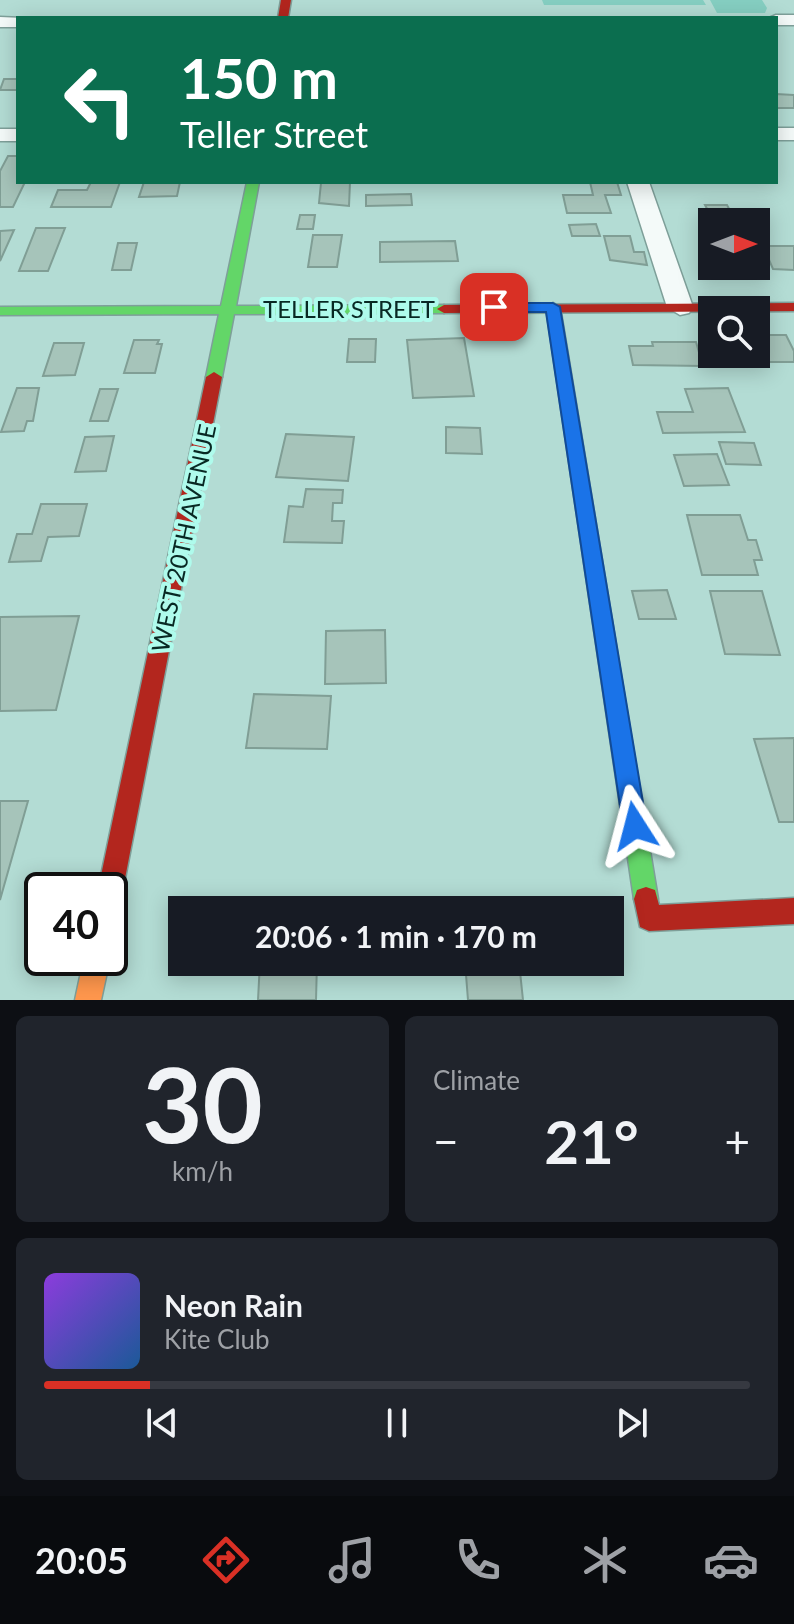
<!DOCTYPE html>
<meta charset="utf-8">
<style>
body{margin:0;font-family:Lato,sans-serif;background:#20242c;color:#f1f3f6;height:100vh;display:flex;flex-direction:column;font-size:30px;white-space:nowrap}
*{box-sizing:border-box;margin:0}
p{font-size:26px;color:#9ea1a6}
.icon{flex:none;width:44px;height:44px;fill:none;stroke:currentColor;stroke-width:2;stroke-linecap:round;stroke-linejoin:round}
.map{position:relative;height:1000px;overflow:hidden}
.side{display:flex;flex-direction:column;gap:16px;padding:16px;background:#0d0f14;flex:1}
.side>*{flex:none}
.banner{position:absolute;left:16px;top:16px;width:762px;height:168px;border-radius:0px;box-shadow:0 4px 20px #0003;background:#0b6e4f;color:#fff;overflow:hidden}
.needle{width:52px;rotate:90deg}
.fabs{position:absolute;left:698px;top:208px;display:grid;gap:16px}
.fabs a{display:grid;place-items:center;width:72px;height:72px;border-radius:0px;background:#171b24;box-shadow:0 4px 20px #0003;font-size:40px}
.speed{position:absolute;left:24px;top:872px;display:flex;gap:16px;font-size:40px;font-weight:700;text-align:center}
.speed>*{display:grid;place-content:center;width:104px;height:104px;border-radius:50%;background:#171b24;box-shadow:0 4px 20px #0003;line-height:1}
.speed .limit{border:4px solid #111;border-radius:12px;background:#fff;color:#111}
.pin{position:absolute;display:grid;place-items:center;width:68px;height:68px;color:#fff;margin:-34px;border-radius:16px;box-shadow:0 4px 12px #0006}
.me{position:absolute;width:88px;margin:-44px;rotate:351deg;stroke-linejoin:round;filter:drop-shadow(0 0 6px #0008)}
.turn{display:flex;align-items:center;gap:28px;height:168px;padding:0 32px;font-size:36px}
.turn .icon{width:104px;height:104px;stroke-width:2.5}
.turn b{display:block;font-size:56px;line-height:68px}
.big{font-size:60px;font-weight:700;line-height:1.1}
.side .tile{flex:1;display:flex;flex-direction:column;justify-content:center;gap:12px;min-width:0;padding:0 28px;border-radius:12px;background:#20242c}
.side .dial{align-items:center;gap:0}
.dial b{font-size:104px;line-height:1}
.song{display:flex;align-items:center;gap:24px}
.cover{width:96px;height:96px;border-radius:12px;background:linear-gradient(135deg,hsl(270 70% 55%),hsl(210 70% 35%))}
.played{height:8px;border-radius:4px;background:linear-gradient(90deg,#d93025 15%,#363941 15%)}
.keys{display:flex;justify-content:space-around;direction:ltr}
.heat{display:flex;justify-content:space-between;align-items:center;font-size:44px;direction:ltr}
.side .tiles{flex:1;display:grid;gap:16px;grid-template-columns:1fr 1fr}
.tile:last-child{grid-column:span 2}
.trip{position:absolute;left:168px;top:896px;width:456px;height:80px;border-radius:0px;background:#171b24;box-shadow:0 4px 20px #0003;font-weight:700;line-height:80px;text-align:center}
.tab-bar{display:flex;height:128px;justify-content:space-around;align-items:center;background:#090b0e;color:#9ea1a6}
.tab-bar .icon{width:56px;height:56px}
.tab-bar .on{color:#d93025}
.tab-bar b{font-size:36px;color:#f1f3f6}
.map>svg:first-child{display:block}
.green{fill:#85cec1}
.building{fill:#a6c4ba;stroke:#809e95;stroke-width:2}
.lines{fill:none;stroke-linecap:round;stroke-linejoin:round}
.street-casing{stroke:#7e9f99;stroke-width:3}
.fast-casing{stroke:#7e9f99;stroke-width:3}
.slow-casing{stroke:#7e9f99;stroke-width:3}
.jam-casing{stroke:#7e9f99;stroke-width:3}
.street{fill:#f4faf9;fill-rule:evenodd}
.fast{fill:#63d668;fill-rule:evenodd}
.slow{fill:#ff974d;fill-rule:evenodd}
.jam{fill:#b3261e;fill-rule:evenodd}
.route{fill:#1a73e8;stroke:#114b97;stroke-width:2}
.labels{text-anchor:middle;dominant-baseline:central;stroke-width:8;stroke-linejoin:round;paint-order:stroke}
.street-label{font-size:24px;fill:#082823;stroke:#affbec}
</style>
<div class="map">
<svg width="794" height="1000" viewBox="0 0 794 1000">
<rect width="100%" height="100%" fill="#b3dcd4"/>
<path class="green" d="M 542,0 L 703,0 L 706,5 L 544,5 Z
M 710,0 L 762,0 L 767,8 L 765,13 L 717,13 Z"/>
<path class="building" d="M 4,79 L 18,79 L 18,90 L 0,90 Z
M 776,94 L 794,95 L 794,108 L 777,108 Z
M 8,156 L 18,156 L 18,182 L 25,182 L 13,207 L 0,207 L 0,171 Z
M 91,182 L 120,182 L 111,207 L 51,207 L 58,190 L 87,190 Z
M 144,182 L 180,182 L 177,196 L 139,197 Z
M 350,182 L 349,206 L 319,203 L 321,183 L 307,183 Z
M 590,182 L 617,182 L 621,195 L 605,195 L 611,213 L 567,213 L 563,195 L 593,195 Z
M 411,194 L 412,205 L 366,206 L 366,195 Z
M 705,205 L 727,205 L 733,216 L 711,216 Z
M 300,215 L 315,215 L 313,229 L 297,229 Z
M 596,224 L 600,236 L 572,236 L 569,225 Z
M 36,228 L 65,228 L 48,271 L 19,271 Z
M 14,230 L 0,261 L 0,231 Z
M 313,235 L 342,235 L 337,267 L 308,267 Z
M 604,236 L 630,236 L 634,252 L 644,252 L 647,265 L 610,260 Z
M 455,241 L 458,261 L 380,262 L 380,242 Z
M 118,243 L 137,243 L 131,270 L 112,270 Z
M 763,246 L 794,246 L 794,270 L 773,269 Z
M 756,335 L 786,335 L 794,351 L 794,362 L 745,362 L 741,354 L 756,354 Z
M 464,338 L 474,396 L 413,398 L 407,340 Z
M 349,339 L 376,339 L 375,362 L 347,362 Z
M 134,340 L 159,340 L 157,344 L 162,344 L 155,373 L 124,373 Z
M 652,342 L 696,342 L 703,366 L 633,365 L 629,346 L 653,346 Z
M 54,343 L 84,343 L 75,375 L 43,376 Z
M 17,388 L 39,388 L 33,421 L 27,421 L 24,431 L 1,432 Z
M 728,388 L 745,432 L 663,433 L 657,412 L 693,412 L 685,389 Z
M 100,389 L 118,389 L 108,421 L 90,421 Z
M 446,427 L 480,428 L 482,454 L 446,453 Z
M 286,434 L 354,437 L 348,481 L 276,477 Z
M 114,436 L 106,471 L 75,472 L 85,437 Z
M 719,442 L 754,443 L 761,465 L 726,464 Z
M 717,454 L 729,485 L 684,486 L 674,455 Z
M 306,489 L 343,490 L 342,503 L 333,503 L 332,521 L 344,521 L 342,543 L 284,542 L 289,506 L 303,507 Z
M 41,504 L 87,504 L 79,536 L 48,537 L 41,561 L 9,562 L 17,534 L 32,534 Z
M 687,515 L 740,515 L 748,540 L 756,540 L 762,560 L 754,560 L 758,575 L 702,575 Z
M 667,590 L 676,619 L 639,619 L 632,591 Z
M 710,591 L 762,591 L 780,655 L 725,654 Z
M 79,616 L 56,710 L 0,711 L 0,617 Z
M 385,630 L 386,683 L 325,684 L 326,631 Z
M 254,694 L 331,696 L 327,749 L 246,748 Z
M 794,738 L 794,822 L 779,822 L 754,739 Z
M 0,801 L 28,801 L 0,900 Z
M 260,962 L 317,962 L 316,1000 L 258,1000 Z
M 465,962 L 519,962 L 523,1000 L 468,1000 Z"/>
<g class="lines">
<defs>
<path id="street" d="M 776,15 L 794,15 L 794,25 L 776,25 L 776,18 L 769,18 Z
M 0,17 L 23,18 L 18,18 L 18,27 L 0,27 Z
M 776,128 L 794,128 L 794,140 L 776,140 Z
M 0,129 L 18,129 L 18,141 L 0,141 Z
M 627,182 L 649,182 L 693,307 L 689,313 L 680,315 L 667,307 Z"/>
<path id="fast" d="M 247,182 L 259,182 L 236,306 L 444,305 L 451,309 L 444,313 L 234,314 L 222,377 L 214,382 L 206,377 L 219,314 L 0,315 L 0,307 L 221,306 Z
M 553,303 L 560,307 L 658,899 L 655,908 L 646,911 L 637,908 L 634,899 L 546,307 Z"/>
<path id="slow" d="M 84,958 L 110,958 L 101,1000 L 75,1000 Z"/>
<path id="jam" d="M 281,0 L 291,0 L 288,18 L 278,18 Z
M 794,303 L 794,311 L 444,313 L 437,309 L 444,305 Z
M 214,372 L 222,377 L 122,894 L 119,903 L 110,906 L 110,890 L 98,890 L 206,377 Z
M 646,887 L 655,890 L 659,905 L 794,898 L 794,924 L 649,931 L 640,927 L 634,899 L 637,890 Z"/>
</defs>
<use href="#street" class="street-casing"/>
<use href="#fast" class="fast-casing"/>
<use href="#slow" class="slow-casing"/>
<use href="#jam" class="jam-casing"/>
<use href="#street" class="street"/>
<use href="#fast" class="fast"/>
<use href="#slow" class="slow"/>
<use href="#jam" class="jam"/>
</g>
<path class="route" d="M 553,303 L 560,307 L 647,826 L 643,834 L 635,837 L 627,834 L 623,826 L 546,312 L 494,312 L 487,307 L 494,303 Z"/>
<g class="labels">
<g class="street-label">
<text x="349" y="308">TELLER STREET</text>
<text transform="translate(183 538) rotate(-78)">WEST 20TH AVENUE</text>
</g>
</g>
</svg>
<div class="fabs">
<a><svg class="needle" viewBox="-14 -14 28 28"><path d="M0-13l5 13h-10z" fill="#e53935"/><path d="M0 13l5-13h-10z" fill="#9ea1a6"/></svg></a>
<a><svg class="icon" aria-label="search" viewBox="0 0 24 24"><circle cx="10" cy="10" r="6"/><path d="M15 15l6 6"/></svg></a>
</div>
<div class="speed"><div class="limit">40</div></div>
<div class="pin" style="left:494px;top:307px;background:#d93025"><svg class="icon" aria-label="arrive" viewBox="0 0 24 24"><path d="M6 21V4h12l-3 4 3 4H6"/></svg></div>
<svg class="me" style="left:635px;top:826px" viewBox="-20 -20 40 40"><path d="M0-17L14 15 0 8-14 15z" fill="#1a73e8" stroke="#fff" stroke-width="4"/></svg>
<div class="trip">20:06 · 1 min · 170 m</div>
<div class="banner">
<div class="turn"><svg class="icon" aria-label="left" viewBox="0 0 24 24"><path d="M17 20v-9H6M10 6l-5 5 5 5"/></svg><div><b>150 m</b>Teller Street</div></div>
</div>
</div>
<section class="side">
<div class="tiles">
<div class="tile dial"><b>30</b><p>km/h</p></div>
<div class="tile"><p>Climate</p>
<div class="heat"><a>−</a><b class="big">21°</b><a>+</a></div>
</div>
<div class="tile">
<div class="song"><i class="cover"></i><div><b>Neon Rain</b><p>Kite Club</p></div></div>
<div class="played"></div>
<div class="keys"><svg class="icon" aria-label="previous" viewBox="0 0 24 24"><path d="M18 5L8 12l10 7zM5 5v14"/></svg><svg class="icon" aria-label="pause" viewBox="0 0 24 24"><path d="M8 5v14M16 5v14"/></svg><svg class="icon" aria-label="next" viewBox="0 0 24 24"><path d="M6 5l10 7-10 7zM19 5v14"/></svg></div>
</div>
</div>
</section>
<nav class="tab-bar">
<b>20:05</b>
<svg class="icon on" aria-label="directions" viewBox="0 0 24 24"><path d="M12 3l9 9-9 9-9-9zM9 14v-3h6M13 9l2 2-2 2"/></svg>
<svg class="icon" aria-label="music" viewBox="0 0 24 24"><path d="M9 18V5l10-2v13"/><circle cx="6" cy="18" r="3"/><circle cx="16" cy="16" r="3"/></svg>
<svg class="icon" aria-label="phone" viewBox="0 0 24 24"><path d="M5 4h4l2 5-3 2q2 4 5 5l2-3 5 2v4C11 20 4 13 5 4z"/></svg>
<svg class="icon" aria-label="climate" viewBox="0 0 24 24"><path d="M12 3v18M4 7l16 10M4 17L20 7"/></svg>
<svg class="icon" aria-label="car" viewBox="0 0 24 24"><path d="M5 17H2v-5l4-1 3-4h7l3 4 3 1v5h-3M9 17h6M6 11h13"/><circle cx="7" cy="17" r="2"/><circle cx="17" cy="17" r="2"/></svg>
</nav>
